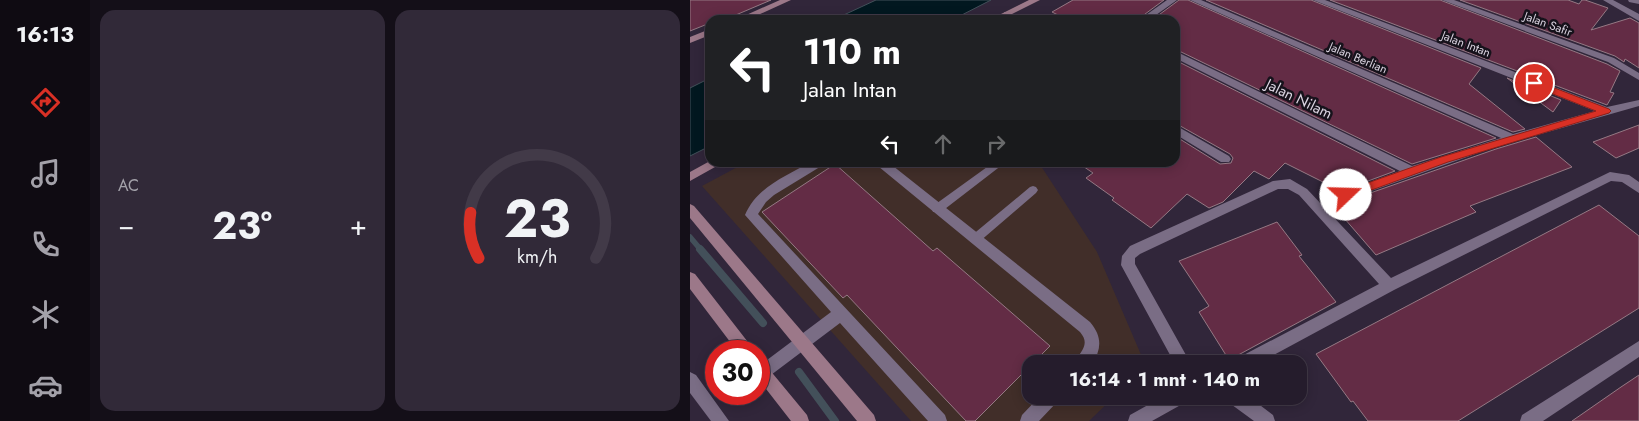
<!DOCTYPE html>
<html lang="id">
<meta charset="utf-8">
<style>
body{margin:0;font-family:Jost,sans-serif;background:#312938;color:#f1f3f6;height:100vh;display:flex;flex-direction:column;font-size:19px;white-space:nowrap}
*{box-sizing:border-box;margin:0}
p{font-size:16px;color:#a3a1a9}
.icon{flex:none;width:28px;height:28px;fill:none;stroke:currentColor;stroke-width:2;stroke-linecap:round;stroke-linejoin:round}
.map{position:relative;flex:1;overflow:hidden}
.sheet{display:flex;flex-direction:column;gap:10px;padding:10px;background:#140f18;width:600px}
.sheet>*{flex:none}
.hud{position:absolute;left:15px;top:15px;width:475px;height:152px;border-radius:15px;box-shadow:0 2px 12px #0003,0 0 0 1px #423a48;background:#202124;color:#fff;overflow:hidden}
.speed{position:absolute;left:15px;top:340px;display:flex;gap:10px;font-size:25px;font-weight:700;text-align:center}
.speed>*{display:grid;place-content:center;width:65px;height:65px;border-radius:50%;background:#251c2c;box-shadow:0 2px 12px #0003,0 0 0 1px #423a48;line-height:1}
.speed .limit{border:8px solid #d22;background:#fff;color:#111}
.pin{position:absolute;display:grid;place-items:center;width:42px;height:42px;color:#fff;margin:-21px;border:2px solid #fff;border-radius:50%;box-shadow:0 1px 5px #0007}
.me{position:absolute;width:55px;margin:-28px;rotate:69deg;stroke-linejoin:round;filter:drop-shadow(0 0 4px #0008)}
.turn{display:flex;align-items:center;gap:18px;height:105px;padding:0 15px;font-size:22px}
.turn .icon{width:65px;height:65px;stroke-width:2.5}
.turn b{display:block;font-size:35px;line-height:42px}
.lanes{display:flex;align-items:center;height:48px;padding:0 15px;background:#0003;justify-content:center;gap:25px;direction:ltr}
.lanes .off{opacity:.35}
.big{font-size:38px;font-weight:700;line-height:1.1}
.sheet .card{flex:1;display:flex;flex-direction:column;justify-content:center;gap:8px;min-width:0;padding:0 18px;border-radius:15px;background:#312938}
.sheet .dial{align-items:center;gap:0}
.dial svg{height:130px;overflow:visible;fill:none;stroke:#423a48;stroke-width:7;stroke-linecap:round;text-anchor:middle}
.dial text{fill:#f1f3f6;stroke:none}
.heat{display:flex;justify-content:space-between;align-items:center;font-size:28px;direction:ltr}
.sheet .tiles{flex:1;display:grid;gap:10px;grid-template-columns:repeat(2,1fr)}
.trip{position:absolute;left:332px;top:355px;width:285px;height:50px;border-radius:15px;background:#251c2c;box-shadow:0 2px 12px #0003,0 0 0 1px #423a48;font-weight:700;line-height:50px;text-align:center}
main{display:flex;flex:1;min-height:0}
.dock{display:flex;flex-direction:column;width:90px;justify-content:space-around;align-items:center;background:#0f0b12;color:#a3a1a9}
.dock .icon{width:35px;height:35px}
.dock .current{color:#d93025}
.dock b{font-size:22px;color:#f1f3f6}
.map>svg:first-child{display:block}
.commercial{fill:#412e29}
.water{fill:#021820;stroke:#43505a}
.lines{fill:none;stroke-linecap:round;stroke-linejoin:round}
.stream-far1{stroke:#43505a;stroke-width:5.5}
.stream{stroke:#43505a;stroke-width:8}
.building{fill:#632c45;stroke:#957984}
.lane{fill:#7a6d85;fill-rule:evenodd}
.street{fill:#7a6d85;fill-rule:evenodd}
.secondary{fill:#9c7889;fill-rule:evenodd}
.route{fill:#d93025;stroke:#8d1f18}
.labels{text-anchor:middle;dominant-baseline:central;stroke-width:5;stroke-linejoin:round;paint-order:stroke}
.far-street-label{font-size:12px;fill:#dbd4e1;stroke:#16121b}
.street-label{font-size:15px;fill:#dbd4e1;stroke:#16121b}
</style>
<main>
<nav class="dock">
<b>16:13</b>
<svg class="icon current" aria-label="directions" viewBox="0 0 24 24"><path d="M12 3l9 9-9 9-9-9zM9 14v-3h6M13 9l2 2-2 2"/></svg>
<svg class="icon" aria-label="music" viewBox="0 0 24 24"><path d="M9 18V5l10-2v13"/><circle cx="6" cy="18" r="3"/><circle cx="16" cy="16" r="3"/></svg>
<svg class="icon" aria-label="phone" viewBox="0 0 24 24"><path d="M5 4h4l2 5-3 2q2 4 5 5l2-3 5 2v4C11 20 4 13 5 4z"/></svg>
<svg class="icon" aria-label="climate" viewBox="0 0 24 24"><path d="M12 3v18M4 7l16 10M4 17L20 7"/></svg>
<svg class="icon" aria-label="car" viewBox="0 0 24 24"><path d="M5 17H2v-5l4-1 3-4h7l3 4 3 1v5h-3M9 17h6M6 11h13"/><circle cx="7" cy="17" r="2"/><circle cx="17" cy="17" r="2"/></svg>
</nav>
<section class="sheet">
<div class="tiles">
<div class="card"><p>AC</p>
<div class="heat"><a>−</a><b class="big">23°</b><a>+</a></div>
</div>
<div class="card dial"><svg viewBox="0 0 100 80">
<path d="M14 69A42 42 0 1 1 86 69"/>
<path d="M14 69A42 42 0 0 1 9 41" stroke="#d93025"/>
<text x="50" y="56" font-size="32" font-weight="700">23</text>
<text x="50" y="72" font-size="11">km/h</text>
</svg></div>
</div>
</section>
<div class="map">
<svg width="949" height="421" viewBox="0 0 949 421">
<rect width="100%" height="100%" fill="#31263a"/>
<path class="commercial" d="M 55,163 L 349,163 L 407,252 L 455,364 L 341,364 L 341,396 L 425,396 L 399,421 L 221,421 L 12,186 Z"/>
<path class="water" d="M 186,0 L 301,0 L 262,20 L 143,20 Z
M 20,78 L 20,146 L 0,156 L 0,88 Z"/>
<g class="lines">
<path class="stream-far1" d="M 0,237 L 11,250"/>
<path class="stream" d="M 10,249 L 73,323
M 109,372 L 145,421"/>
</g>
<path class="building" d="M 0,0 L 81,0 L 34,20 L 20,20 L 20,23 L 0,31 Z
M 383,0 L 474,0 L 447,20 L 378,20 L 362,12 Z
M 489,0 L 498,0 L 806,138 L 722,164 L 485,49 L 485,20 L 462,20 Z
M 516,0 L 621,0 L 791,68 L 779,84 L 835,129 L 823,132 Z
M 640,0 L 750,0 L 917,64 L 930,71 L 920,92 L 924,93 L 917,105 Z
M 770,0 L 878,0 L 889,4 L 892,0 L 895,0 L 918,8 L 901,30 L 940,18 L 949,23 L 949,68 L 935,59 L 934,62 L 925,56 Z
M 485,60 L 705,171 L 651,191 L 595,163 L 579,179 L 564,171 L 533,202 L 519,208 L 497,194 L 461,228 L 422,200 L 424,198 L 396,178 L 403,173 L 387,162 L 485,162 L 485,136 L 530,164 L 541,163 L 543,158 L 540,154 L 485,123 Z
M 817,78 L 871,100 L 863,112 Z
M 949,125 L 949,148 L 926,158 L 903,142 Z
M 846,137 L 882,167 L 780,206 L 786,212 L 686,255 L 648,211 L 672,201 L 666,198 L 806,149 Z
M 145,164 L 243,251 L 247,248 L 360,346 L 285,421 L 276,421 L 157,295 L 153,298 L 72,212 Z
M 909,205 L 949,236 L 949,308 L 768,421 L 678,421 L 663,401 L 661,402 L 626,354 Z
M 587,222 L 612,255 L 609,256 L 646,302 L 539,360 L 509,312 L 519,306 L 489,261 Z
M 949,375 L 949,421 L 882,421 L 931,387 Z"/>
<g class="lines">
<path class="lane" d="M 314,12 L 318,12 L 328,20 L 320,20 L 314,14 Z
M 304,162 L 310,163 L 312,165 L 251,212 L 243,212 L 242,209 L 243,206 Z
M 343,186 L 346,187 L 348,190 L 346,193 L 289,242 L 285,243 L 281,242 L 280,239 L 281,236 L 340,187 Z"/>
<path class="street" d="M 477,0 L 487,0 L 459,20 L 449,20 Z
M 500,0 L 511,0 L 823,134 L 905,111 L 623,0 L 635,0 L 917,107 L 949,100 L 949,106 L 805,147 L 656,200 L 652,198 L 650,195 L 652,192 L 710,171 L 485,58 L 485,51 L 722,166 L 811,138 Z
M 752,0 L 764,0 L 924,58 L 949,73 L 949,80 L 918,62 Z
M 913,0 L 923,0 L 949,14 L 949,21 Z
M 938,0 L 949,0 L 949,4 L 939,2 Z
M 485,125 L 539,156 L 541,159 L 539,162 L 531,162 L 485,134 Z
M 121,162 L 138,162 L 84,195 L 76,202 L 68,214 L 255,415 L 257,421 L 238,421 L 150,323 L 77,378 L 72,381 L 69,379 L 69,366 L 141,312 L 55,215 C 67,187 96,176 121,162 Z
M 183,162 L 198,162 L 400,322 C 412,336 412,349 402,364 L 384,364 C 390,351 401,345 390,332 Z
M 920,172 L 939,175 L 949,182 L 949,193 L 932,182 L 921,181 L 704,290 L 567,364 L 543,364 L 546,359 L 689,284 L 609,195 L 598,189 L 588,189 L 450,254 L 445,258 L 445,264 L 501,364 L 485,364 L 431,265 L 432,256 L 440,246 L 583,181 L 600,179 L 617,189 L 701,278 Z
M 949,341 L 949,357 L 853,421 L 830,421 L 832,415 Z
M 0,372 L 6,375 L 39,421 L 21,421 L 0,393 Z
M 350,396 L 369,396 L 367,402 L 349,421 L 330,421 L 332,415 Z
M 474,396 L 498,396 L 496,402 L 462,421 L 438,421 L 440,415 Z
M 536,396 L 558,396 L 583,415 L 585,421 L 564,421 L 538,402 Z"/>
<path class="secondary" d="M 90,0 L 101,0 L 57,20 L 45,20 Z
M 339,0 L 350,0 L 310,20 L 299,20 Z
M 20,29 L 20,35 L 0,43 L 0,37 Z
M 20,161 L 34,162 L 0,181 L 0,172 Z
M 0,204 L 4,206 L 184,415 L 186,421 L 167,421 L 0,218 Z
M 0,272 L 5,274 L 61,346 L 63,351 L 47,351 L 0,289 Z
M 69,361 L 74,363 L 117,415 L 119,421 L 101,421 L 69,380 Z"/>
</g>
<path class="route" d="M 844,80 L 919,109 L 921,111 L 919,113 L 758,162 L 660,198 L 652,198 L 651,195 L 652,192 L 751,157 L 906,111 L 840,85 L 839,83 Z"/>
<g class="labels">
<g class="far-street-label">
<text transform="translate(858 24) rotate(20)">Jalan Safir</text>
<text transform="translate(776 44) rotate(21)">Jalan Intan</text>
<text transform="translate(668 58) rotate(23)">Jalan Berlian</text>
</g>
<g class="street-label">
<text transform="translate(609 99) rotate(26)">Jalan Nilam</text>
</g>
</g>
</svg>
<div class="speed"><div class="limit">30</div></div>
<div class="pin" style="left:844px;top:83px;background:#d93025"><svg class="icon" aria-label="arrive" viewBox="0 0 24 24"><path d="M6 21V4h12l-3 4 3 4H6"/></svg></div>
<svg class="me" style="left:656px;top:195px" viewBox="-20 -20 40 40"><circle r="19" fill="#fff"/><path d="M0-13L10 11 0 6-10 11z" fill="#d93025"/></svg>
<div class="trip">16:14 · 1 mnt · 140 m</div>
<div class="hud">
<div class="turn"><svg class="icon" aria-label="left" viewBox="0 0 24 24"><path d="M17 20v-9H6M10 6l-5 5 5 5"/></svg><div><b>110 m</b>Jalan Intan</div></div>
<div class="lanes"><svg class="icon" aria-label="left" viewBox="0 0 24 24"><path d="M17 20v-9H6M10 6l-5 5 5 5"/></svg><svg class="icon off" aria-label="ahead" viewBox="0 0 24 24"><path d="M12 20V5M6 11l6-6 6 6"/></svg><svg class="icon off" aria-label="right" viewBox="0 0 24 24"><path d="M7 20v-9h11M14 6l5 5-5 5"/></svg></div>
</div>
</div>
</main>
